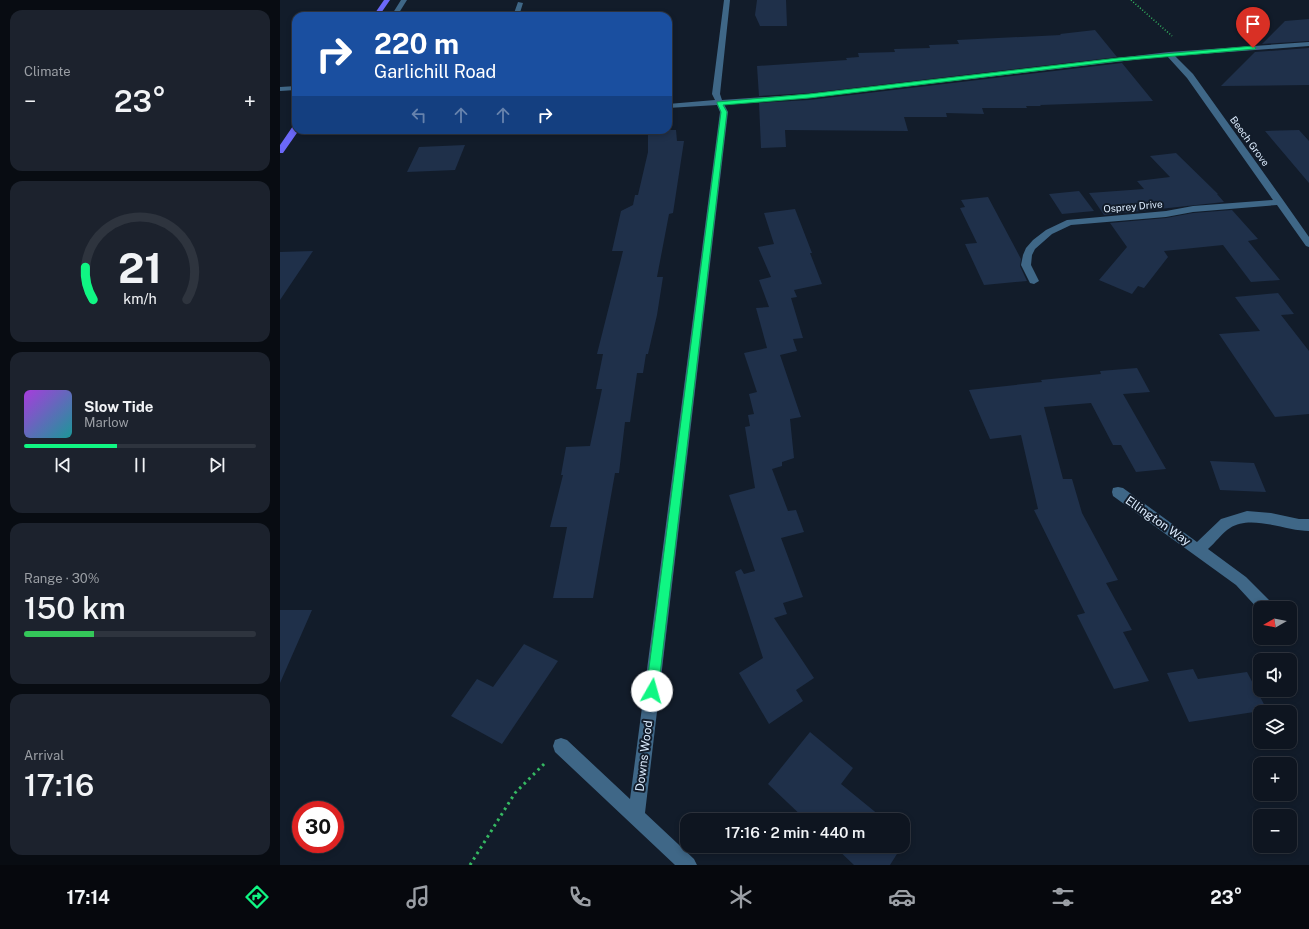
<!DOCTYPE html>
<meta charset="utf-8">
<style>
body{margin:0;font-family:"Public Sans",sans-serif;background:#1c222d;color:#f1f3f6;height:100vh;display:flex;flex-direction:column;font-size:15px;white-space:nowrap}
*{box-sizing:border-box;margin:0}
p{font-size:13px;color:#9b9fa5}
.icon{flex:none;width:22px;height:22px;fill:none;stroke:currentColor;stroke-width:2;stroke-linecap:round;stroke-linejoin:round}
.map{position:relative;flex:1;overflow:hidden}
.details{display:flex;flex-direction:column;gap:10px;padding:10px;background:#080c12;width:280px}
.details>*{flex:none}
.guide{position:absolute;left:12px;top:12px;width:380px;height:122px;border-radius:12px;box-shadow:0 2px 6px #0003,0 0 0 1px #2e343e;background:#1a4fa0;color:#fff;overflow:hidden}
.needle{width:26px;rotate:261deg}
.buttons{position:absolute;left:973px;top:601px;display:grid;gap:8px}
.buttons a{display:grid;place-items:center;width:44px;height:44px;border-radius:8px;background:#0e1520;box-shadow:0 2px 6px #0003,0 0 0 1px #2e343e;font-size:20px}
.speed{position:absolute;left:12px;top:801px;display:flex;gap:8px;font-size:20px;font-weight:700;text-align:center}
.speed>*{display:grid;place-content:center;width:52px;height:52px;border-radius:50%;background:#0e1520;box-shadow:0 2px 6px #0003,0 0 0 1px #2e343e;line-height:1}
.speed .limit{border:6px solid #d22;background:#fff;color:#111}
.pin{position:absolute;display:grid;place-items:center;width:34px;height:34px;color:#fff;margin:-41px -17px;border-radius:50% 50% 50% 0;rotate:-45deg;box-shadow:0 0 4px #0007}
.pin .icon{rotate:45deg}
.me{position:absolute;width:44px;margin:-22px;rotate:7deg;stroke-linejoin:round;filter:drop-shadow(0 0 3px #0008)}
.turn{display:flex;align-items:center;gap:14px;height:84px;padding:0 16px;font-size:18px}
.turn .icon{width:52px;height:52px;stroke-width:2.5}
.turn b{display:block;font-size:28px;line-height:34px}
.lanes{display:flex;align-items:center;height:38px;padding:0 16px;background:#0003;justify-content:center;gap:20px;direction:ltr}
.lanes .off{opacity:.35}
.big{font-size:30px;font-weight:600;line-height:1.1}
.details .card{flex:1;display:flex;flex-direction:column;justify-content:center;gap:6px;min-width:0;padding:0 14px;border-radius:12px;background:#1c222d}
.details .dial{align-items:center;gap:0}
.dial svg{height:104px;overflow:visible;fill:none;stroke:#2e343e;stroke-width:7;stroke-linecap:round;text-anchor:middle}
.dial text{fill:#f1f3f6;stroke:none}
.song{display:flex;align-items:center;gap:12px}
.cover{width:48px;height:48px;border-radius:6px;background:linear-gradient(135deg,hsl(280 70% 55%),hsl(180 70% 35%))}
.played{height:4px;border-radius:2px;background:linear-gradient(90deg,#10f683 40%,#2e343e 40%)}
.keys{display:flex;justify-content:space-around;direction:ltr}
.heat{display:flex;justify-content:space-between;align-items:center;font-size:22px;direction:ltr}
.charge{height:6px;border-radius:3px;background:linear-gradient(90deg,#34c759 30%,#2e343e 0)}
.trip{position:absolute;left:400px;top:813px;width:230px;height:40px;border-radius:12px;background:#0e1520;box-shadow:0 2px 6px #0003,0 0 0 1px #2e343e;font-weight:600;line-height:40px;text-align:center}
.menu{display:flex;height:64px;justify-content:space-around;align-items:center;background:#06080d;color:#9b9fa5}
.menu .icon{width:28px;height:28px}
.menu .current{color:#10f683}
.menu b{font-size:18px;color:#f1f3f6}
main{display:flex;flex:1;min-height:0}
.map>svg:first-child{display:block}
.building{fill:#1f304a}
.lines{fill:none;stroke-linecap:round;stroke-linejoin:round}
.path-far1{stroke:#35b962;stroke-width:1.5;stroke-dasharray:1 2;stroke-linecap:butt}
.path{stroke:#35b962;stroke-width:3;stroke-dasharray:2.5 4;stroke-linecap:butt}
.minor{fill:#3f6787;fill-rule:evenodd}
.major{fill:#6b68f9;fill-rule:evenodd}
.route{fill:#10f683;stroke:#0aa055}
.labels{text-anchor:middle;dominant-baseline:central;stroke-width:4;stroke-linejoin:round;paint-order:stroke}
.far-street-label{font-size:10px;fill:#dcecfe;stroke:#121c2a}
.street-label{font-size:12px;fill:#dcecfe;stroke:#121c2a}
</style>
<main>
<section class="details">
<div class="card"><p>Climate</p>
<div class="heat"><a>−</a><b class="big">23°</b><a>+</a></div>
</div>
<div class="card dial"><svg viewBox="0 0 100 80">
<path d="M14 69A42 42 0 1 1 86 69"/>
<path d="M14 69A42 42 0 0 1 8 44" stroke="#10f683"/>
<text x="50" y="56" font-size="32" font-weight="700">21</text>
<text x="50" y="72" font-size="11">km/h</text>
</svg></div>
<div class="card">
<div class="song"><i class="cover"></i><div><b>Slow Tide</b><p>Marlow</p></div></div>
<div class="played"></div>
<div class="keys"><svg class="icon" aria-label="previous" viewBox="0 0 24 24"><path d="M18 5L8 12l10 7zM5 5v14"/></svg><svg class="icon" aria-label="pause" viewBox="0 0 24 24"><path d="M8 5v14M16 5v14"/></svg><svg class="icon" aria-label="next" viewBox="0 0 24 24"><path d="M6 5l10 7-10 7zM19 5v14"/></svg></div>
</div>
<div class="card"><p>Range · 30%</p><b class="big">150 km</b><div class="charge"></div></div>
<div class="card"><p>Arrival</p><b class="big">17:16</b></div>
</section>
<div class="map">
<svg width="1029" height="865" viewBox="0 0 1029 865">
<rect width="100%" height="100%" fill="#121c2a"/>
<path class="building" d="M 477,0 L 506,0 L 507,26 L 480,26 L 475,15 Z
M 1029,19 L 1029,41 L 982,44 L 1005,21 Z
M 815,30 L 837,57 L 529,93 L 479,96 L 477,66 L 567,60 L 566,58 L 579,57 L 578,53 L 615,52 L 614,49 L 650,48 L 649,45 L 679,44 L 677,40 L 781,35 L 780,34 Z
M 1029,48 L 1029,85 L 941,86 L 975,52 Z
M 842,63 L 873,101 L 760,105 L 761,106 L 746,106 L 747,108 L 702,108 L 704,114 L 666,113 L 667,117 L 624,117 L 628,131 L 505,130 L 506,147 L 481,148 L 479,103 L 529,100 Z
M 368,130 L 396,130 L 397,141 L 404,141 L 393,213 L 389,214 L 377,277 L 383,277 L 377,315 L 368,354 L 366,354 L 363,373 L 357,373 L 350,422 L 345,422 L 339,473 L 335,473 L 313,598 L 273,598 L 287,527 L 270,527 L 283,475 L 281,475 L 286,447 L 310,446 L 322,389 L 316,389 L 323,354 L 317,354 L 343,251 L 332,251 L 341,211 L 353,205 L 355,195 L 358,195 L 368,152 Z
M 1019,130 L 1029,141 L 1029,183 L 985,131 Z
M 185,145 L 175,170 L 127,172 L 139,147 Z
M 896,153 L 938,194 L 937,194 L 944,202 L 824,215 L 809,193 L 864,189 L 857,181 L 890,177 L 870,156 Z
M 799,191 L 814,211 L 782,214 L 769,194 Z
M 708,197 L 741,259 L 740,266 L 747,281 L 704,285 L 685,244 L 697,243 L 680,208 L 685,207 L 681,200 Z
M 515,209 L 532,253 L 530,253 L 542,284 L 514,290 L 517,297 L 511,298 L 523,338 L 513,339 L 517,351 L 500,355 L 521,417 L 510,419 L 514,458 L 502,462 L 502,466 L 492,469 L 508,511 L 516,510 L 524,532 L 501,538 L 523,597 L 503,603 L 507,614 L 494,618 L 534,678 L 516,690 L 523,701 L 489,724 L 459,673 L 483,658 L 455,572 L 461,569 L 464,574 L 475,571 L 449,495 L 475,488 L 465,427 L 470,426 L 468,415 L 474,414 L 469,394 L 477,392 L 464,353 L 487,348 L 476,308 L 489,307 L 479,280 L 491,277 L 478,247 L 494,244 L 484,213 Z
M 952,210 L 978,239 L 968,241 L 1000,280 L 971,282 L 943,245 L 884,251 L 888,257 L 864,288 L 858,286 L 852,294 L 819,280 L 847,247 L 830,223 L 886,218 L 913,213 Z
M 33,251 L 0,300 L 0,252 Z
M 998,293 L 1014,314 L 1001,315 L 1029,351 L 1029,414 L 995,417 L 939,334 L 980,331 L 955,297 Z
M 857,368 L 870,392 L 843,394 L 886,469 L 856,472 L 841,445 L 833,445 L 811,403 L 764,407 L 783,479 L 792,479 L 802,513 L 838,580 L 826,583 L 852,630 L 843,632 L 869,681 L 834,689 L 797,615 L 805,613 L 754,510 L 758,509 L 741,435 L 710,439 L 689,390 L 762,382 L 761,380 L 821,374 L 820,371 Z
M 930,461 L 974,463 L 986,492 L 940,490 Z
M 0,610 L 32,610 L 0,683 Z
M 244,644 L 278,661 L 222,744 L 171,716 L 197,679 L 213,687 Z
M 913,669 L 918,679 L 967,672 L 987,710 L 909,722 L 887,673 Z
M 530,732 L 573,768 L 561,784 L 605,820 L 526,820 L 488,784 Z
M 554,846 L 622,846 L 610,865 L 574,865 Z"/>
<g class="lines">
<path class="path-far1" d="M 851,0 L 892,36"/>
<path class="path" d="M 190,865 L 235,793 L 266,762"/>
<path class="minor" d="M 121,0 L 127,0 L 117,16 L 111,16 Z
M 444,0 L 450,0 L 440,94 L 442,100 L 529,94 L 889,52 L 1029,42 L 1029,46 L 895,56 L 913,74 L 1003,200 L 1029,237 L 1029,247 L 1026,246 L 997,205 L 913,212 L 886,217 L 791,225 L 772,234 L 755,249 L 752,255 L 751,265 L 759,281 L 754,284 L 750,283 L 741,265 L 743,255 L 746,248 L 753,240 L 766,230 L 787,220 L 886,211 L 913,206 L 993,200 L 907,78 L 887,56 L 529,98 L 444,104 L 448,112 L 365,813 L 414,859 L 417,865 L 395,865 L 275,752 L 273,746 L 275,740 L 281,738 L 287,740 L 350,799 L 440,112 L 437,105 L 388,108 L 388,104 L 435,100 L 432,94 Z
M 238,2 L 243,3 L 239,16 L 233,16 Z
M 16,86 L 16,90 L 0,91 L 0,87 Z
M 838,487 L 843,488 L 917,542 L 941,519 L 967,511 L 991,513 L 1019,519 L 1029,519 L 1029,531 C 1006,531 971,514 950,528 C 942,533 935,543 928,549 L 966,577 L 992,603 L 994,608 L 980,608 L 980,611 L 956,585 L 833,496 L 832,492 L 833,488 Z"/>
<path class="major" d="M 104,0 L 110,0 L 99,16 L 93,16 Z
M 13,126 L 16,126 L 16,130 L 19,130 L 3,153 L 0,153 L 0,145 Z"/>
</g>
<path class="route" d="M 973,46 L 976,48 L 975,49 L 838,61 L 529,98 L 443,105 L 447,112 L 378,691 L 376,695 L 372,696 L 368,695 L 366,691 L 441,112 L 437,103 L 437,102 L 529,94 L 838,58 Z"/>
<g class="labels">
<g class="far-street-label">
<text transform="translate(970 141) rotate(54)">Beech Grove</text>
<text transform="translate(853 206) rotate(-5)">Osprey Drive</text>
</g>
<g class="street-label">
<text transform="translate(878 521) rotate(35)">Ellington Way</text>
<text transform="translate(364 756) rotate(-83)">Downs Wood</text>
</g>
</g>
</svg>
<div class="buttons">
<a><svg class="needle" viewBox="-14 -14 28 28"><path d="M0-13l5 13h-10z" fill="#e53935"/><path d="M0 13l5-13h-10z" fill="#9b9fa5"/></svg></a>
<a><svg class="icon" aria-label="sound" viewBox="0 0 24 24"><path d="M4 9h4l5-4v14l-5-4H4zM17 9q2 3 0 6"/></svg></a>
<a><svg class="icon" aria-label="layers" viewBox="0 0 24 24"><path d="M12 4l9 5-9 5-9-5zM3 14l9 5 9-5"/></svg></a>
<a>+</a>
<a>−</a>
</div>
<div class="speed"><div class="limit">30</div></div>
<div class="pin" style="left:973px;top:48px;background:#d93025"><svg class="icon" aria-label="arrive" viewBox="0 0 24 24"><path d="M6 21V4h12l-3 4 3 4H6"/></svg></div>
<svg class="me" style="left:372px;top:691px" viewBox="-20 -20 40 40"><circle r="19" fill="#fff"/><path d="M0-13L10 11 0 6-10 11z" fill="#10f683"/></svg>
<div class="trip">17:16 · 2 min · 440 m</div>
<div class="guide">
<div class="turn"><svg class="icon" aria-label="right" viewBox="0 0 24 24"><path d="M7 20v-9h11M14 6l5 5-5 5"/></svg><div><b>220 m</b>Garlichill Road</div></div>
<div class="lanes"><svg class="icon off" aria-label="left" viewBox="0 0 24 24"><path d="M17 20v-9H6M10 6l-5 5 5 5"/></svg><svg class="icon off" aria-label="ahead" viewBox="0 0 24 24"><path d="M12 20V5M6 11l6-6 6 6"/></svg><svg class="icon off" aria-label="ahead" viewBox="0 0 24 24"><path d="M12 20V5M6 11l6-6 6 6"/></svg><svg class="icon" aria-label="right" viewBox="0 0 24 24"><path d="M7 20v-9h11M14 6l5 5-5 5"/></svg></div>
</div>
</div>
</main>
<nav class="menu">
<b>17:14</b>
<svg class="icon current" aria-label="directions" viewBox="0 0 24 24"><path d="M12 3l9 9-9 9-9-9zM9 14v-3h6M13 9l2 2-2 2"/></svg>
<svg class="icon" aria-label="music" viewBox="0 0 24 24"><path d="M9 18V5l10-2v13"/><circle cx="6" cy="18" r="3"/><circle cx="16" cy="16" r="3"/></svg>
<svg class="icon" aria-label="phone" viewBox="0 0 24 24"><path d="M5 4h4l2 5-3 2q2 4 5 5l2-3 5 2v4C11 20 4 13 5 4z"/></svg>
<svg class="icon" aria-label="climate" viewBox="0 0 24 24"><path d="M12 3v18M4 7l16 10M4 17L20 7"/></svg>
<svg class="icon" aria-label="car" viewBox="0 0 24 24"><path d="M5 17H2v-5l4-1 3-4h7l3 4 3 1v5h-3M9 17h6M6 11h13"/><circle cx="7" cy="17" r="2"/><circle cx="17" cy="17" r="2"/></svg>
<svg class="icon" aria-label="filters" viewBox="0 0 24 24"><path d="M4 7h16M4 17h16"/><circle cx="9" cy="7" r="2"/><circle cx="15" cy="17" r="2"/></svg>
<b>23°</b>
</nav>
